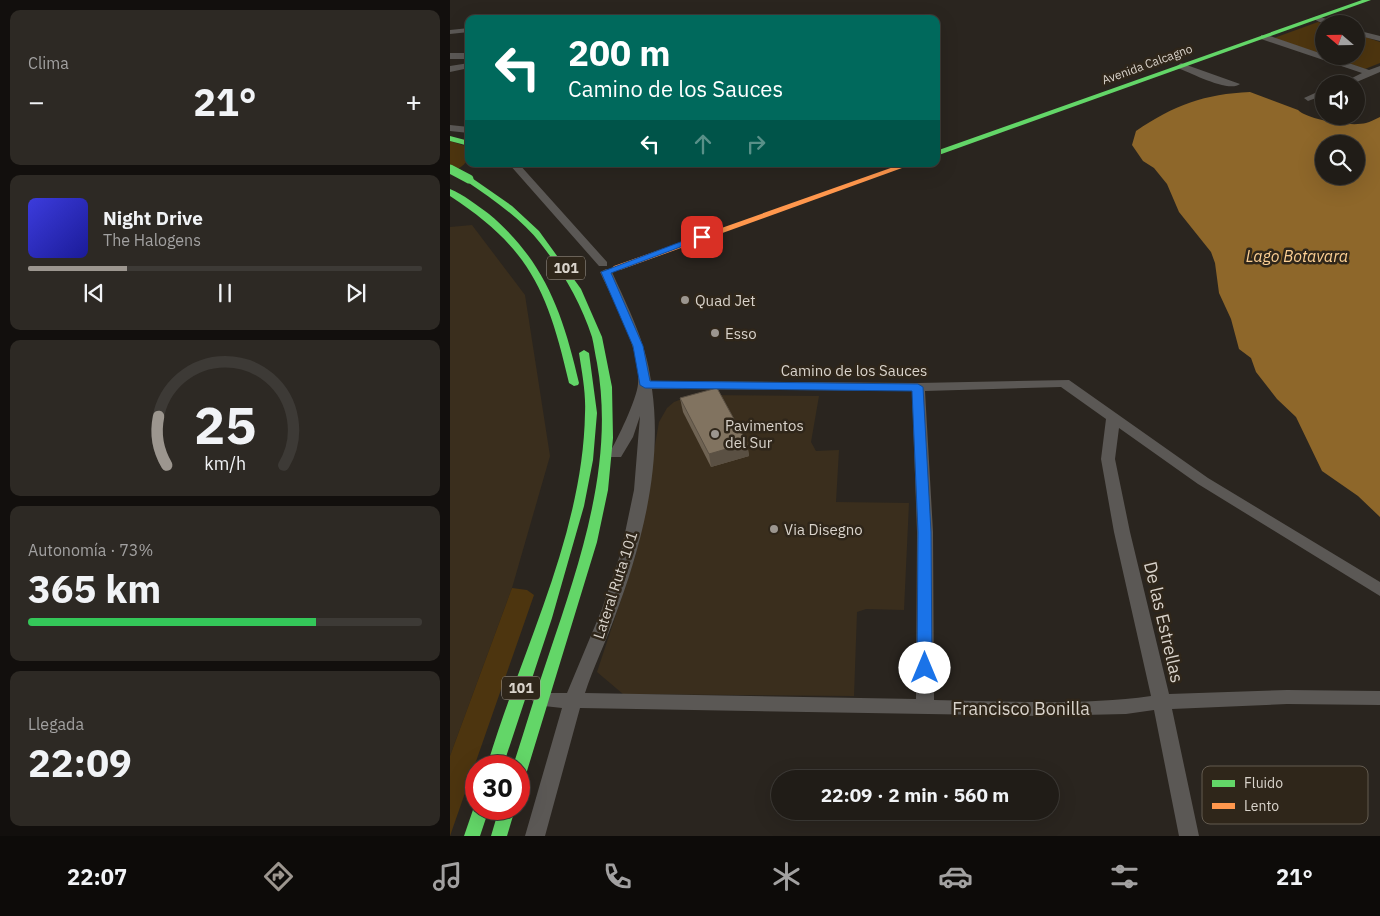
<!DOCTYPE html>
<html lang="es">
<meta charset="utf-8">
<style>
body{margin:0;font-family:"IBM Plex Sans",sans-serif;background:#2d2924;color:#f1f3f6;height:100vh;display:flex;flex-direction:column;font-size:19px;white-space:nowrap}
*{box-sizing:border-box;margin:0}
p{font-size:16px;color:#a2a1a1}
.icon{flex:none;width:28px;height:28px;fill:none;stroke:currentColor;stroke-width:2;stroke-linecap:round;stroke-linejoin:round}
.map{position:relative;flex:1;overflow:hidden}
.panel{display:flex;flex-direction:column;gap:10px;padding:10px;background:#120f0d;width:450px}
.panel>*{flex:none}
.top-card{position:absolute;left:15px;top:15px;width:475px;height:152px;border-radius:10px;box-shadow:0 5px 20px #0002,0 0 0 1px #3d3a36;background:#00695c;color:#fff;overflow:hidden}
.needle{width:32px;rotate:290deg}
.tools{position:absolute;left:865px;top:15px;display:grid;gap:10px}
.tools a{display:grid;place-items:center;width:50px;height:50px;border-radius:50%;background:#201c17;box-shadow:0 5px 20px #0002,0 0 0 1px #3d3a36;font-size:25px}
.speed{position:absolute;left:15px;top:755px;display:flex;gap:10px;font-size:25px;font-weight:700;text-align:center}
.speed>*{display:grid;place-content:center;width:65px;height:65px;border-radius:50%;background:#201c17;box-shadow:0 5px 20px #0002,0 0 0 1px #3d3a36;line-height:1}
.speed .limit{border:8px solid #d22;background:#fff;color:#111}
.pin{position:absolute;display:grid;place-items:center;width:42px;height:42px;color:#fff;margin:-21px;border-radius:10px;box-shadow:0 2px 8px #0006}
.me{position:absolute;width:55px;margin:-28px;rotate:0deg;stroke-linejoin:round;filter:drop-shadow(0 0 4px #0008)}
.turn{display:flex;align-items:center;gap:18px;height:105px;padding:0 20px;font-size:22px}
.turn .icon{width:65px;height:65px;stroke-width:2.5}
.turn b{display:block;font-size:35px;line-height:42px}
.lanes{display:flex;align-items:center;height:48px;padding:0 20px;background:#0003;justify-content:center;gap:25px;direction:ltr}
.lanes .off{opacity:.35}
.big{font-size:38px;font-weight:700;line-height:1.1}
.panel .widget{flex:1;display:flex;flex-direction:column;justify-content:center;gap:8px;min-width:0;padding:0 18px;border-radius:10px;background:#2d2924}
.panel .dial{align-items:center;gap:0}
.dial svg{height:130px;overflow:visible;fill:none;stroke:#3d3a36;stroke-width:7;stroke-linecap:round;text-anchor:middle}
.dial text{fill:#f1f3f6;stroke:none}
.song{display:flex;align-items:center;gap:15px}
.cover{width:60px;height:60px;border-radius:8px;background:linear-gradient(135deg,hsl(240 70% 55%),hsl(240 70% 35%))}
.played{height:5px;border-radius:2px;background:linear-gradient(90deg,#9c968f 25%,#3d3a36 25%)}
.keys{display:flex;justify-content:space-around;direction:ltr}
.heat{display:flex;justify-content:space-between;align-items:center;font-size:28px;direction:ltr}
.charge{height:8px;border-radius:4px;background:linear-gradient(90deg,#34c759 73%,#3d3a36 0)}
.trip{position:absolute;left:321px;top:770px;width:288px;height:50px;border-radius:25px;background:#201c17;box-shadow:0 5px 20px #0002,0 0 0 1px #3d3a36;font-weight:700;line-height:50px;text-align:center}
.tab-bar{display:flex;height:80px;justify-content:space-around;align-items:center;background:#0d0b09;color:#a2a1a1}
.tab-bar .icon{width:35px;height:35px}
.tab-bar .current{color:#9c968f}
.tab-bar b{font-size:22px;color:#f1f3f6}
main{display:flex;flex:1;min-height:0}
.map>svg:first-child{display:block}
.built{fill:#3a2e1d}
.green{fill:#4d350f}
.water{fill:#8e672a;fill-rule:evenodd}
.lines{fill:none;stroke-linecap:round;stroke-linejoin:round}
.street{fill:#5b5855;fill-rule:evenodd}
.fast{fill:#63d668;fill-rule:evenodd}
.slow{fill:#ff974d;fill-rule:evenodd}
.fast-bridge{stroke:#63d668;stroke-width:9}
.wall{fill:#6f6353}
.shaded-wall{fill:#5a5043}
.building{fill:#817360;stroke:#5a5043}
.route{fill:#1a73e8;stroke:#114b97}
.poi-dot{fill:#9c968f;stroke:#2f261a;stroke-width:2}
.labels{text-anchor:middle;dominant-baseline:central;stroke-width:5;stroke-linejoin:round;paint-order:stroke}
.far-street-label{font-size:12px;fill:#d9d3cb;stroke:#2f261a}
.shield{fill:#2f261a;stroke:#a69f96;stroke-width:1}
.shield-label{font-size:14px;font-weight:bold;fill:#d9d3cb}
.poi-label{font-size:15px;fill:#d9d3cb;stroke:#2f261a;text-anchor:start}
.street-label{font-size:15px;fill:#d9d3cb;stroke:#2f261a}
.water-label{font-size:16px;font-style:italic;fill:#fdd094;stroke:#2f261a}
.near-street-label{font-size:18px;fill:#d9d3cb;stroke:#2f261a}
.key{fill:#2f261a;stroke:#625a4f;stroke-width:1}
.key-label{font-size:14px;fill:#d9d3cb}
</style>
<main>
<section class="panel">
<div class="widget"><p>Clima</p>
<div class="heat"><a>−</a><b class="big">21°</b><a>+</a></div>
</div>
<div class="widget">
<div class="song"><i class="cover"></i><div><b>Night Drive</b><p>The Halogens</p></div></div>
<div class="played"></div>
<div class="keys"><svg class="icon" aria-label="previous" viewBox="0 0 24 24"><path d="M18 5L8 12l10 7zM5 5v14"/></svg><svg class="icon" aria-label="pause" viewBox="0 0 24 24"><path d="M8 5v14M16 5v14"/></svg><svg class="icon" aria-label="next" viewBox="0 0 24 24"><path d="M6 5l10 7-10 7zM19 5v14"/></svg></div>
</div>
<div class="widget dial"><svg viewBox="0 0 100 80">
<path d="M14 69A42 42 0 1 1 86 69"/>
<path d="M14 69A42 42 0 0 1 9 39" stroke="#9c968f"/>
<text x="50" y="56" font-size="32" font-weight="700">25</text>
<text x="50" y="72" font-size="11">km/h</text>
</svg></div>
<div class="widget"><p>Autonomía · 73%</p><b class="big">365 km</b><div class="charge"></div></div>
<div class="widget"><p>Llegada</p><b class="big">22:09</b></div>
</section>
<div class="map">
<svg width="930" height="836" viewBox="0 0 930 836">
<rect width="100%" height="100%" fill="#2a251f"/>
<path class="built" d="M 22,225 L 75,295 L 100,456 L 62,588 L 0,756 L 0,227 Z
M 242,395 L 369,396 L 361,442 L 366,451 L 389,450 L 386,502 L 459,503 L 454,610 L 416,609 L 407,612 L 404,696 L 173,694 L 147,672 L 186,554 L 209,422 L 217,408 L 224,402 Z"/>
<path class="green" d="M 868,22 L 875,24 L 874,55 L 824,38 Z
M 906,34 L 930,42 L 930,63 L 915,69 L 878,56 L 906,56 Z
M 0,141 L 15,146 L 19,151 C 19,163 11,168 0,173 Z
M 62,588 L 77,590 L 84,595 L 0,836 L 0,756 Z"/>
<path class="water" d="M 800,92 L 848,110 C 858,120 901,127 916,123 C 920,122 925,119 930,117 L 930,517 L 908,496 L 872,471 L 846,417 L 827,399 L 806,372 L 801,358 L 789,349 L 781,319 L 769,293 L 765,263 L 761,252 L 729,212 L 717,184 L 704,168 L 693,161 L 682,145 L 686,131 C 724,105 755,94 800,92 ZM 874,144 L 906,144 L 906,176 L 874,176 Z"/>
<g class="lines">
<path class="street" d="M 867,16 L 886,22 L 887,24 C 878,24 870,24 863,18 Z
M 19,28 L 19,32 L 0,34 L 0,30 Z
M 906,30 L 930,36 L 930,41 L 906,35 Z
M 811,35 L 817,35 L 919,70 L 930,66 L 930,72 L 902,84 L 890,84 L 912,73 L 811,39 Z
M 0,53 L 19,53 L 19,59 L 0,59 Z
M 19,63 L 19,68 L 0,72 L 0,66 Z
M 731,63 L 790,84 C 779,93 741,73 728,68 L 727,66 Z
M 874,89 L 874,95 L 858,101 L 854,98 Z
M 0,125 L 19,127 L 19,133 L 0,131 Z
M 59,164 L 69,164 L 157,262 L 157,266 L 149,266 Z
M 156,269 L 162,272 C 178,308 196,342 201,381 L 468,383 L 619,380 L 758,478 L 930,582 L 930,596 L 748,484 L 669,428 L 665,459 L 680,532 L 719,694 L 837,690 L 930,691 L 930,705 L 837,704 L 722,709 L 749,836 L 729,836 L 704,710 L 676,714 L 590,716 L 130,708 L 95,836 L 75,836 L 112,708 L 85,705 L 82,700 L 85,695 L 91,693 L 117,693 L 152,609 L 171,552 L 184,490 L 190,416 L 183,437 L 171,457 L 161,457 L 159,454 C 167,440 187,399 188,384 C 191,349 164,303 150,272 ZM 611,387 L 656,419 L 651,459 L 664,532 L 701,696 C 630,706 556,701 484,700 L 483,532 L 475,391 ZM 202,389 L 462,391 L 467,532 L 466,699 L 135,693 C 143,668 155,644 164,619 C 191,548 213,466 202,389 Z"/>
<path class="fast" d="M 912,0 L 921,0 L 486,156 L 486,151 Z
M 0,136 L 19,141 L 19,146 L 0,141 Z
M 19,176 L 62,206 L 89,231 L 131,289 L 152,337 L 162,387 L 163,438 L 158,490 L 147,542 L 77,771 L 74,776 L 69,778 L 69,766 L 63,766 C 75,729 86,692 99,654 C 130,562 165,462 147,363 C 145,354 144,345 142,337 C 131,303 113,272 91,244 C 71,218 42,199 16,181 L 16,177 Z
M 0,189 C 13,194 28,206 39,214 C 95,261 113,314 129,383 L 128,385 L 124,386 L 119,383 C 98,292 80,248 0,196 Z
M 134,350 L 139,353 L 147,413 L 143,460 L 134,506 L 102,618 L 53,766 L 37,766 C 71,651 133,535 135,413 C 136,393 132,373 129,353 Z
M 25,804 L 26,809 L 39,809 L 30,836 L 14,836 Z
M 49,809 L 65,809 L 57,836 L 41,836 Z"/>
<path class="slow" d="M 452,164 L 463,164 L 170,270 L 164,270 L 162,268 L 164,266 Z"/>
<path class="fast-bridge" d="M 0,169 L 19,179"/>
</g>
<path class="wall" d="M 230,398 L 297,443 L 299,456 L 261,467 L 233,412 Z"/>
<path class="shaded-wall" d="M 297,443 L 299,456 L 261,467 L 259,454 Z"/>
<path class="building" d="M 267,388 L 297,443 L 259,454 L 230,398 Z"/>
<path class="route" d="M 249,235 L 257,237 L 161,273 L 193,346 L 200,381 L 468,384 L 473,387 L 481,532 L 482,668 L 480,672 L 470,672 L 467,668 L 468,532 L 462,391 L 195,388 L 190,385 L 183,346 L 151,272 Z"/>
<g class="poi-dot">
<circle cx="235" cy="300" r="5"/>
<circle cx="265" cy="333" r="5"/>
<circle cx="265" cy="434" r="5"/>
<circle cx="324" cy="529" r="5"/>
</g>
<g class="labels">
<g class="far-street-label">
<text transform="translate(697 64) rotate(-20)">Avenida Calcagno</text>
</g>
<g class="shield">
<rect x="97" y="256.5" width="38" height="23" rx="4"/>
<rect x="52" y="676.5" width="38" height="23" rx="4"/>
</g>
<g class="shield-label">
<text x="116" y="268">101</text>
<text x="71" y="688">101</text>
</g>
<g class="poi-label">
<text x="245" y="300">Quad Jet</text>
<text x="275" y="333">Esso</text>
<text x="275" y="425">Pavimentos<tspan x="275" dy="17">del Sur</tspan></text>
<text x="334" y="529">Via Disegno</text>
</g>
<g class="street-label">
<text x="404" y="370">Camino de los Sauces</text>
<text transform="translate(165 585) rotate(-72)">Lateral Ruta 101</text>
</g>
<g class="water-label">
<text x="847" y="256">Lago Botavara</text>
</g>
<g class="near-street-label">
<text transform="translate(714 622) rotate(77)">De las Estrellas</text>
<text x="571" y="708">Francisco Bonilla</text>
</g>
</g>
<rect x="752" y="766" width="166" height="58" rx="8" class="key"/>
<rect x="762" y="780" width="23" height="7" fill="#63d668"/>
<rect x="762" y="803" width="23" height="6" fill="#ff974d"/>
<g class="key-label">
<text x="794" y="788">Fluido</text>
<text x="794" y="811">Lento</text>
</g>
</svg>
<div class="tools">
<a><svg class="needle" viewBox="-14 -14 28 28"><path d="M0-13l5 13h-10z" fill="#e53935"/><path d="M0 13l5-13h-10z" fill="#a2a1a1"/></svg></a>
<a><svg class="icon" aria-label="sound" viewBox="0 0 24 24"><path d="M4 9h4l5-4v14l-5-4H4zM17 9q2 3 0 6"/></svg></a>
<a><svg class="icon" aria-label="search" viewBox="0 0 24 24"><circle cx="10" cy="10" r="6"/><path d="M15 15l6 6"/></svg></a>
</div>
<div class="speed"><div class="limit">30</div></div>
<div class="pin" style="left:252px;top:237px;background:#d93025"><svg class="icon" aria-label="arrive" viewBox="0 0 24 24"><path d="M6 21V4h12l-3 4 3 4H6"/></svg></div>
<svg class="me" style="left:475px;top:668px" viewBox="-20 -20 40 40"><circle r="19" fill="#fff"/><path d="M0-13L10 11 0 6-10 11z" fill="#1a73e8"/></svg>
<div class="trip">22:09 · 2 min · 560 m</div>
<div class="top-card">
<div class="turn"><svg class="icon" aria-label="left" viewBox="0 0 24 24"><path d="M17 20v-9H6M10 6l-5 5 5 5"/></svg><div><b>200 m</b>Camino de los Sauces</div></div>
<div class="lanes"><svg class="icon" aria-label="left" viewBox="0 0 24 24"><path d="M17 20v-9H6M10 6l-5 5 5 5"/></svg><svg class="icon off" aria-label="ahead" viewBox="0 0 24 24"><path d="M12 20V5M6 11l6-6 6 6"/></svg><svg class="icon off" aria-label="right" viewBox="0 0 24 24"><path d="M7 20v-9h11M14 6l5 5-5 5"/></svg></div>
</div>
</div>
</main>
<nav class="tab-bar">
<b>22:07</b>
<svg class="icon current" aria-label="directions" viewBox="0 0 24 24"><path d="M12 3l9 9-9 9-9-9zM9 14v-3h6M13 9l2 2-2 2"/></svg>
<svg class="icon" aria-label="music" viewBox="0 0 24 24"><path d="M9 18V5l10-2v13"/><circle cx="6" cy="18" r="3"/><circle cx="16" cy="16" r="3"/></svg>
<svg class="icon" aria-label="phone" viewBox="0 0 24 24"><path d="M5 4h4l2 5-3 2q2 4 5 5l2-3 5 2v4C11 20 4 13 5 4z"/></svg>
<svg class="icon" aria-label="climate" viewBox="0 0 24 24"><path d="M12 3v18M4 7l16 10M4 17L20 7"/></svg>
<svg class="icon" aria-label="car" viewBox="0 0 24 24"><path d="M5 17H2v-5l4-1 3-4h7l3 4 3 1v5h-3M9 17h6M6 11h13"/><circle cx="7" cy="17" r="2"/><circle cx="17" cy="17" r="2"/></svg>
<svg class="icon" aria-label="filters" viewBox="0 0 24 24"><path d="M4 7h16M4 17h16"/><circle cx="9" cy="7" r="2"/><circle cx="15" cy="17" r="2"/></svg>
<b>21°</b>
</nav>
